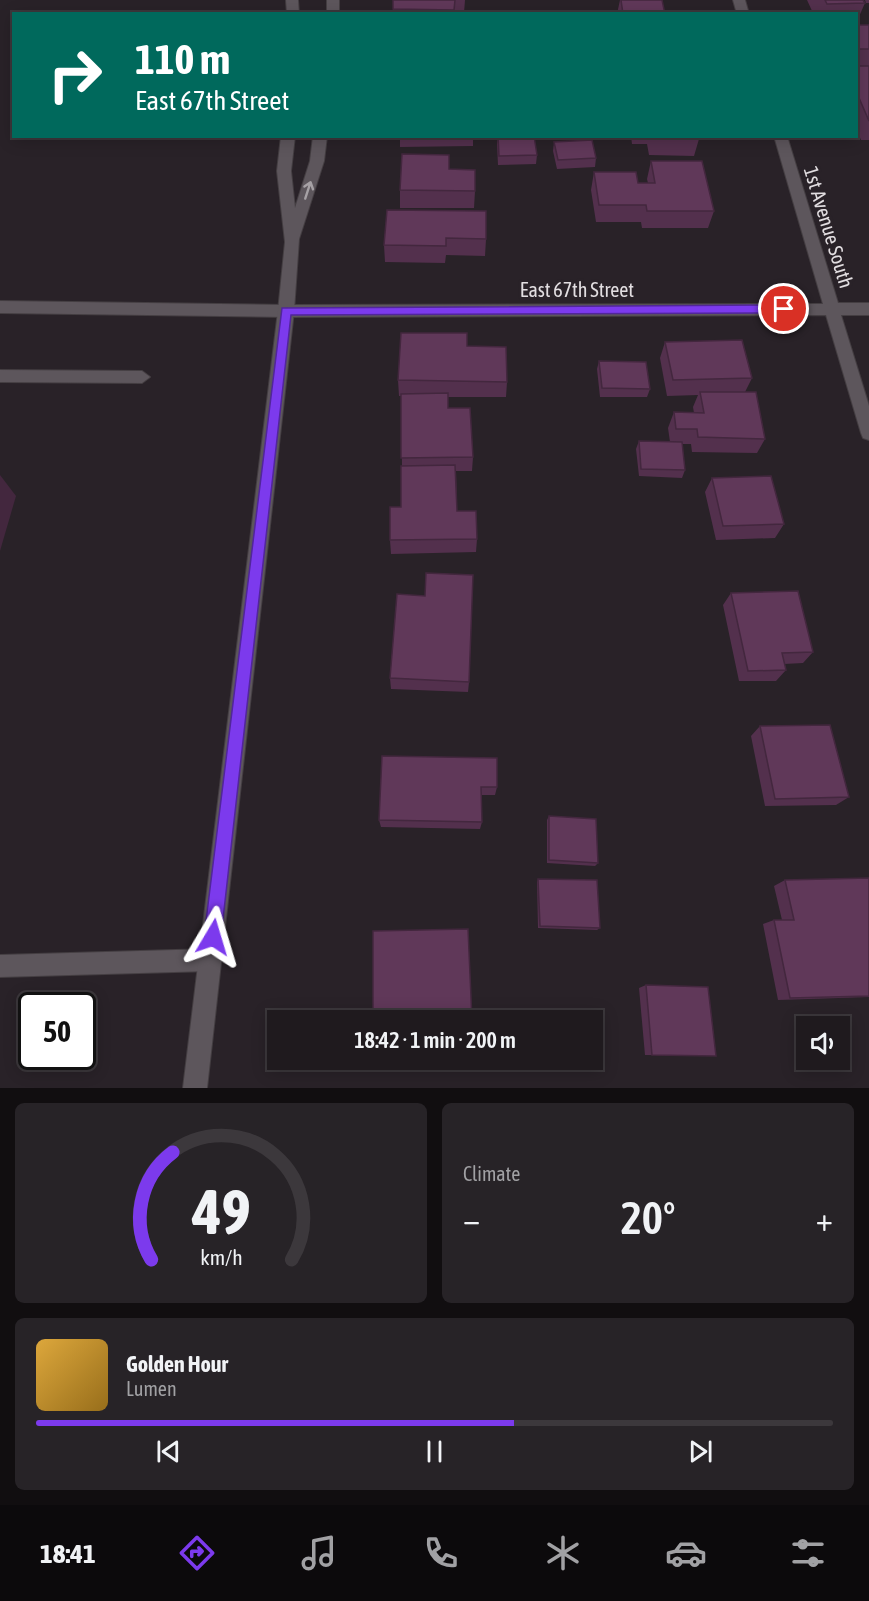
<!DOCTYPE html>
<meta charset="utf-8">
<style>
body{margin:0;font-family:"Asap Condensed",sans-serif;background:#272327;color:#f1f3f6;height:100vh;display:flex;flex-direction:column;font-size:22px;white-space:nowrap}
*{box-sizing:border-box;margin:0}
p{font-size:20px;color:#a1a1a4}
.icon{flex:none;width:33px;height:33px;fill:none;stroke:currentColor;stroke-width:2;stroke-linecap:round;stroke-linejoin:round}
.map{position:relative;height:1088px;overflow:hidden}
.drawer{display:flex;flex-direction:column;gap:15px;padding:15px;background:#110e10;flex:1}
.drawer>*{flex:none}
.hud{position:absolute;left:12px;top:12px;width:846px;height:126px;border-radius:0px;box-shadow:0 3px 15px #0003,0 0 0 2px #3c383c;background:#00695c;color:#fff;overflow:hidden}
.buttons{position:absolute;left:796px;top:1016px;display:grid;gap:12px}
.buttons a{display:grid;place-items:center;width:54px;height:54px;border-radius:0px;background:#1f1a1e;box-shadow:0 3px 15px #0003,0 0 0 2px #3c383c;font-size:30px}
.speed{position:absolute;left:18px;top:992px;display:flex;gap:12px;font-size:30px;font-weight:700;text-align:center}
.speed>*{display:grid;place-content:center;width:78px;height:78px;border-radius:50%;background:#1f1a1e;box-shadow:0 3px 15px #0003,0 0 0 2px #3c383c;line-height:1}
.speed .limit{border:3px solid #111;border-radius:9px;background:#fff;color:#111}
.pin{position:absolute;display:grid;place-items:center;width:51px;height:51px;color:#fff;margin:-26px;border:3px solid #fff;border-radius:50%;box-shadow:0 2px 6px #0007}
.me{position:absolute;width:66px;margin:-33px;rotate:7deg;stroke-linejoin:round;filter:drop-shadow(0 0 4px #0008)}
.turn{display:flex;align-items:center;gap:21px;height:126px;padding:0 24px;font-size:27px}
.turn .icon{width:78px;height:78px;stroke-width:2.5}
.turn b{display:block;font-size:42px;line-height:51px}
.big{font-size:45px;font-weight:600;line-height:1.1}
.drawer .tile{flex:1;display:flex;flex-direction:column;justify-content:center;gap:9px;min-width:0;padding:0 21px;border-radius:9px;background:#272327}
.drawer .dial{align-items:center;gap:0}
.dial svg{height:156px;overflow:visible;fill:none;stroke:#3c383c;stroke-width:7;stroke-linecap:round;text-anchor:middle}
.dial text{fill:#f1f3f6;stroke:none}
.song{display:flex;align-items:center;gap:18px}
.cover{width:72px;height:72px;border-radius:9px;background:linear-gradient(135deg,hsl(40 70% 55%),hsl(40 70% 35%))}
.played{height:6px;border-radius:3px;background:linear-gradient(90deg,#7c3aed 60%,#3c383c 60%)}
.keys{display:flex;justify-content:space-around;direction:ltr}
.heat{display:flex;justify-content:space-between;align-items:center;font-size:33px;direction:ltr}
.drawer .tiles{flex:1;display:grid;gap:15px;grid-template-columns:1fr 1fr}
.tile:last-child{grid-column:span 2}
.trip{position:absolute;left:267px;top:1010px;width:336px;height:60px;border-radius:0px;background:#1f1a1e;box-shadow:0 3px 15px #0003,0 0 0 2px #3c383c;font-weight:600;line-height:60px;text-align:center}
.dock{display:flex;height:96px;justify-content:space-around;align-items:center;background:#0c0a0c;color:#a1a1a4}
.dock .icon{width:42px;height:42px}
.dock .active{color:#7c3aed}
.dock b{font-size:27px;color:#f1f3f6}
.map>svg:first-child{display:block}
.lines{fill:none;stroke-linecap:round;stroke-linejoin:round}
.service-casing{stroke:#443e42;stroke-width:2}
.minor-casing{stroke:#443e42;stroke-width:2}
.secondary-casing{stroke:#443e42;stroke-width:2}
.service{fill:#5d565c;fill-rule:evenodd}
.minor{fill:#5d565c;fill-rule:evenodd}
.secondary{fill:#5d565c;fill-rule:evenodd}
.wall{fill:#53304d}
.shaded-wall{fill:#43273e}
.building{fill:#603859;stroke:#43273e;stroke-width:1.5}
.oneway{stroke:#a6a1a5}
.route{fill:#7c3aed;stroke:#51269a;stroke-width:1.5}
.labels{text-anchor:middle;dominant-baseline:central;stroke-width:6;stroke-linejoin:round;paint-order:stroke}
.street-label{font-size:20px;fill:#e2dee1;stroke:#292228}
</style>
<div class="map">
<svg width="869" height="1088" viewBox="0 0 869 1088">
<rect width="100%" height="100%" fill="#292228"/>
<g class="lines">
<defs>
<path id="service" d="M 0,301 L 286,305 L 294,311 L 286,317 L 0,313 Z
M 0,370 L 142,371 L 150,377 L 142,383 L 0,382 Z
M 210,949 L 218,952 L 221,960 L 218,968 L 210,971 L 0,977 L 0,955 Z"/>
<path id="minor" d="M 733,0 L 745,0 L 749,14 L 737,14 Z
M 774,136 L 787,136 L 838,303 L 869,303 L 869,315 L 841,315 L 869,406 L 869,440 L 863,438 L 861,433 L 826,315 L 286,317 L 278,311 L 286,305 L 823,304 Z"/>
<path id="secondary" d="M 286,0 L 298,0 L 299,14 L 287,14 Z
M 327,0 L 339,0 L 339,14 L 327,14 Z
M 281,136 L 295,136 L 291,171 L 295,208 L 310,161 L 313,136 L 327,136 L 324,161 L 299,239 L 294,311 L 207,1088 L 183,1088 L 278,311 L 285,242 L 277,171 Z"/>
</defs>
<use href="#service" class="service-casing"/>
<use href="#minor" class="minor-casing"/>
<use href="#secondary" class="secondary-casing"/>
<use href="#service" class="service"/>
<use href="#minor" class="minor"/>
<use href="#secondary" class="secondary"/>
</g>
<path class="wall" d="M 455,0 L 465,0 L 464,13 L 393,14 L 393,9 Z
M 620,0 L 662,0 L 665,14 L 617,14 Z
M 807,0 L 863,0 L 865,3 L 857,21 L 856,21 L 856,14 L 813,13 Z
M 865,0 L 869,0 L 869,3 L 866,3 Z
M 856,25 L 869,25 L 869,140 L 861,140 L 856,128 Z
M 400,136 L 473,136 L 473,146 L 400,147 Z
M 498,136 L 537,155 L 536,164 L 498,165 L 497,144 Z
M 631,136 L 699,136 L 699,139 L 694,156 L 649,155 L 647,144 L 632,144 Z
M 554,142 L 596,158 L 595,167 L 557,169 L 553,151 Z
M 651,161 L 714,211 L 708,228 L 642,228 L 641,222 L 596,222 L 591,190 L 594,172 L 638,183 L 648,183 L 647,179 Z
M 449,169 L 475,191 L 474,208 L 400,208 L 400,190 Z
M 387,210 L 486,239 L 485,256 L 446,255 L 445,263 L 385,262 L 384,245 Z
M 665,342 L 752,378 L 745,392 L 765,439 L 757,453 L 692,452 L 691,444 L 682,444 L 685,470 L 682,478 L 639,476 L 636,449 L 639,441 L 670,442 L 668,428 L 674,412 L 694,413 L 693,407 L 698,395 L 667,396 L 660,358 Z
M 467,346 L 507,382 L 506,397 L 448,397 L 448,408 L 473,457 L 472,471 L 456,471 L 457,511 L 477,539 L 476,552 L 391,554 L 390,540 L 401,507 L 402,466 L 401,396 L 399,396 L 398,380 Z
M 599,361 L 650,389 L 647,397 L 600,397 L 597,369 Z
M 712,478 L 784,524 L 775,538 L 716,540 L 705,492 Z
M 731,593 L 813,652 L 803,663 L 784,664 L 786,670 L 776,681 L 739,681 L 723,605 Z
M 390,678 L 469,682 L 468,692 L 391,689 Z
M 760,726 L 849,797 L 836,805 L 765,806 L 751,736 Z
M 382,756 L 497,787 L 495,795 L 481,795 L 482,822 L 480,829 L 381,827 L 379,820 Z
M 549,816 L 598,863 L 595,866 L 547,863 L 547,820 Z
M 869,878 L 869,997 L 778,1000 L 763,924 L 774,920 L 782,920 L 774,886 L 785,880 Z
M 538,879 L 600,928 L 597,930 L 538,928 L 537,882 Z
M 646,985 L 716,1056 L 645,1055 L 639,988 Z"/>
<path class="shaded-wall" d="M 0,475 L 16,496 L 0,551 Z"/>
<path class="building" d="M 393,0 L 455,0 L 454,10 L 393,9 Z
M 621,0 L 662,0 L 665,14 L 623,14 Z
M 825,0 L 863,0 L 865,3 L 827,4 Z
M 856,25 L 869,25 L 869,49 L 856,49 Z
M 856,66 L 869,66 L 869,121 L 856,91 Z
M 498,136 L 534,136 L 537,155 L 499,156 Z
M 653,136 L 699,136 L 699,139 L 653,138 Z
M 592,140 L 596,158 L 558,160 L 554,142 Z
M 402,154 L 449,155 L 449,169 L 475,170 L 475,191 L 400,190 Z
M 651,161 L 702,161 L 714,211 L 647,211 L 646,205 L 599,205 L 594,172 L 636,172 L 638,183 L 655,183 Z
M 387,210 L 486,211 L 486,239 L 446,238 L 446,246 L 384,245 Z
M 401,333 L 467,333 L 467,346 L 506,347 L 507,382 L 398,380 Z
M 742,340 L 752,378 L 673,380 L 665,342 Z
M 599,361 L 646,362 L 650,389 L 602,388 Z
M 700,392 L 756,392 L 765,439 L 698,437 L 697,429 L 676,429 L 674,412 L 704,413 Z
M 448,393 L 448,408 L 470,408 L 473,457 L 401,458 L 401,394 Z
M 639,441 L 682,442 L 685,470 L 641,469 Z
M 455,465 L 457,511 L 476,511 L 477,539 L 390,540 L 390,507 L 401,507 L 401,466 Z
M 771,476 L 784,524 L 723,526 L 712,478 Z
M 426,573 L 473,575 L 469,682 L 390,678 L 397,594 L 425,596 Z
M 798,591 L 813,652 L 782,653 L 786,670 L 748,671 L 731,593 Z
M 830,725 L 849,797 L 775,799 L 760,726 Z
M 382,756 L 497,758 L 497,787 L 481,787 L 482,822 L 379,820 Z
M 549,816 L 596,819 L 598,863 L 549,860 Z
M 869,878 L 869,996 L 790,998 L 774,920 L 794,920 L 785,880 Z
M 538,879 L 597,880 L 600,928 L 540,926 Z
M 468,929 L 472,1020 L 373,1020 L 373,931 Z
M 646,985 L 708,987 L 716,1056 L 652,1055 Z"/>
<defs><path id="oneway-shaft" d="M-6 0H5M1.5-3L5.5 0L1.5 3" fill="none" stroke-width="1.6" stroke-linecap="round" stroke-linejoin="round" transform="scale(1.5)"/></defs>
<use class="oneway" href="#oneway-shaft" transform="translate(308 190) rotate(-72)"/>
<path class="route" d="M 784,305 L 790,309 L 784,313 L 291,315 L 221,937 L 219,943 L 213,946 L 207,943 L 204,937 L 282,308 Z"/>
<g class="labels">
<g class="street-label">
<text transform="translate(829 227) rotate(73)">1st Avenue South</text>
<text x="577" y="289">East 67th Street</text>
</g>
</g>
</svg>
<div class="buttons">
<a><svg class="icon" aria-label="sound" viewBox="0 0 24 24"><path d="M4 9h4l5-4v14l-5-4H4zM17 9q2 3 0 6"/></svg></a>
</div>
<div class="speed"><div class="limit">50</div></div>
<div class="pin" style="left:784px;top:309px;background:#d93025"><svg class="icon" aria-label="arrive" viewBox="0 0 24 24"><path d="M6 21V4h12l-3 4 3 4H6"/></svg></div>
<svg class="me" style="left:213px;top:937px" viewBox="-20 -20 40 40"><path d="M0-17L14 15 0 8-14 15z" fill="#7c3aed" stroke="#fff" stroke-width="4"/></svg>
<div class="trip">18:42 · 1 min · 200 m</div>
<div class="hud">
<div class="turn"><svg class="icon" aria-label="right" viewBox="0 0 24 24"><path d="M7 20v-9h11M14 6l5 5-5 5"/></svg><div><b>110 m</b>East 67th Street</div></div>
</div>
</div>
<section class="drawer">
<div class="tiles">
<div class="tile dial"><svg viewBox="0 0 100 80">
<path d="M14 69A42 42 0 1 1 86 69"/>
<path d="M14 69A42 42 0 0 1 25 14" stroke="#7c3aed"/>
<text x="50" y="56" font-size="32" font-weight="700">49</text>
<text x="50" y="72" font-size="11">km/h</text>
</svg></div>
<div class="tile"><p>Climate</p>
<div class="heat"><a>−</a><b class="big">20°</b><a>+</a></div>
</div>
<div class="tile">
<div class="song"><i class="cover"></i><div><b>Golden Hour</b><p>Lumen</p></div></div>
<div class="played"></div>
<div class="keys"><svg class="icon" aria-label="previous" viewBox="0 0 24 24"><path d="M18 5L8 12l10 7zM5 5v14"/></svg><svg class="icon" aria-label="pause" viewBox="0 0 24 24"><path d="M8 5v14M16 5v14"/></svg><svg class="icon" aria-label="next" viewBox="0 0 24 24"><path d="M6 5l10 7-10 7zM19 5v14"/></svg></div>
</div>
</div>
</section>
<nav class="dock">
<b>18:41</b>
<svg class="icon active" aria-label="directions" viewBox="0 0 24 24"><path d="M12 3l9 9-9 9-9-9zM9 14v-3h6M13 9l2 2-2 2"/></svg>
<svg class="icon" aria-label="music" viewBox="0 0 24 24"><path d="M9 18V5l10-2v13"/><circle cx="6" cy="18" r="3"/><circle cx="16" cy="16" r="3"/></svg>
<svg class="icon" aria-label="phone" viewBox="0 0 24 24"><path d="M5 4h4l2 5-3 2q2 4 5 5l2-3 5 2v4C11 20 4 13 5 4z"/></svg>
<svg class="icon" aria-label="climate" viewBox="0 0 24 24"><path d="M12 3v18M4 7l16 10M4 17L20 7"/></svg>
<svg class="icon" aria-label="car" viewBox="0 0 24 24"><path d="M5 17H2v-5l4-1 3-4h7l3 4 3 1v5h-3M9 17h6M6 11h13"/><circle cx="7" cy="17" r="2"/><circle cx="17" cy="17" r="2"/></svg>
<svg class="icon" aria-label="filters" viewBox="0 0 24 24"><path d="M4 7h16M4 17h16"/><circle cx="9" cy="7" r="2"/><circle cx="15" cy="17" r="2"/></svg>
</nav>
